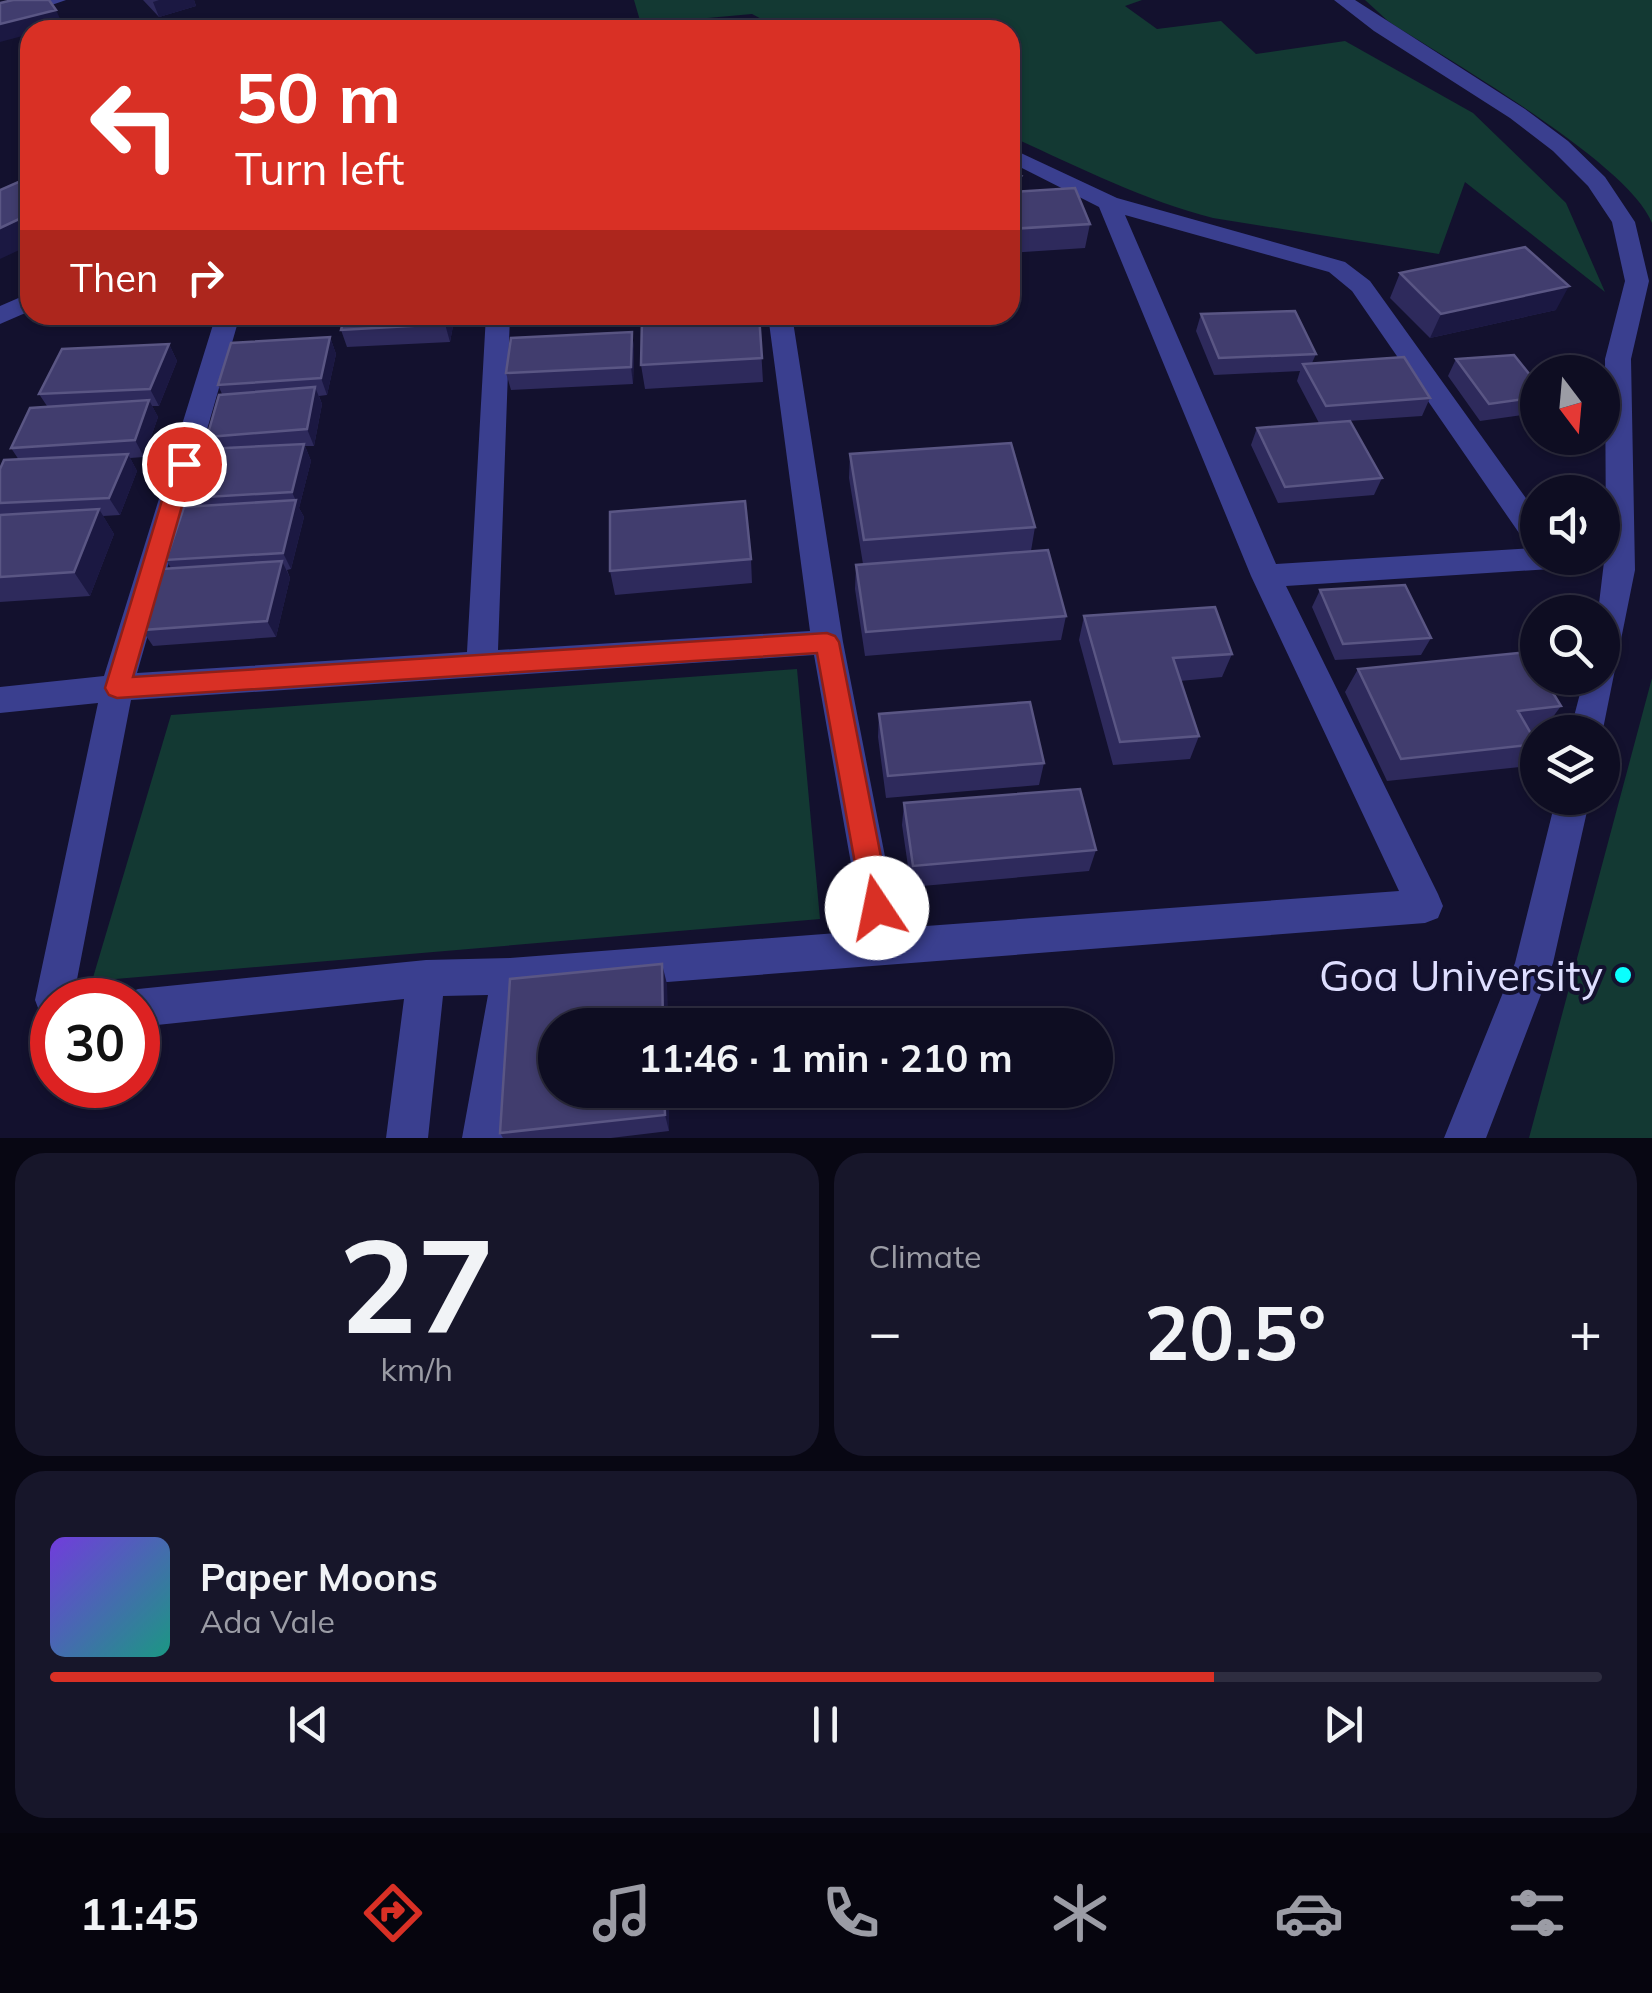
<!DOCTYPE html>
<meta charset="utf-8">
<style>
body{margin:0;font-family:Mulish,sans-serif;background:#17162a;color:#f1f3f6;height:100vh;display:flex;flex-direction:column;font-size:38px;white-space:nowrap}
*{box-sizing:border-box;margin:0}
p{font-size:32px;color:#9b9ca5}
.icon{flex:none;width:55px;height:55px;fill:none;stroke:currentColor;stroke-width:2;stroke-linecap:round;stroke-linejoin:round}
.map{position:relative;height:1138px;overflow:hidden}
.sheet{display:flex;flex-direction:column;gap:15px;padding:15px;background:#080713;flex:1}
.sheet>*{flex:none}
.guide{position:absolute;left:20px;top:20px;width:1000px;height:305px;border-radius:30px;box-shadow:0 2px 8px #0004,0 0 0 2px #2e2d40;background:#d93025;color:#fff;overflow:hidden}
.needle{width:65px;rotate:164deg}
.buttons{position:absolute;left:1520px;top:355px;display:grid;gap:20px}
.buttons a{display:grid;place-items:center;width:100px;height:100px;border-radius:50%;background:#0e0d22;box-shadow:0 2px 8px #0004,0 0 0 2px #2e2d40;font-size:50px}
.speed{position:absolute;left:30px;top:978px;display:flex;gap:20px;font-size:50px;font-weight:700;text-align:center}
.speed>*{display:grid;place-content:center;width:130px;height:130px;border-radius:50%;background:#0e0d22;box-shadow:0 2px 8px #0004,0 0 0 2px #2e2d40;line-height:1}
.speed .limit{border:15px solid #d22;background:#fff;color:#111}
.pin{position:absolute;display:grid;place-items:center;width:85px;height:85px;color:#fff;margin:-42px;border:5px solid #fff;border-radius:50%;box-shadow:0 2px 10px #0007}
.me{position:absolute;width:110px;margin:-55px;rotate:349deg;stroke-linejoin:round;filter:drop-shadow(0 0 8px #0008)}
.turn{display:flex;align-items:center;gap:35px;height:210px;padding:0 50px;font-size:45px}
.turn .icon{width:130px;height:130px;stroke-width:2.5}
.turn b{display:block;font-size:70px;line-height:85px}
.then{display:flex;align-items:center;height:95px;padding:0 50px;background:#0003;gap:20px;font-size:38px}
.big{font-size:75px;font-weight:700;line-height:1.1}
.sheet .card{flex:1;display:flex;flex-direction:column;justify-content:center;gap:15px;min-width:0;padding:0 35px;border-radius:30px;background:#17162a}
.sheet .dial{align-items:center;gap:0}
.dial b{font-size:130px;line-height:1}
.song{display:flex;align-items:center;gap:30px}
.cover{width:120px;height:120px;border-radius:15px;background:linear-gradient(135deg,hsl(260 70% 55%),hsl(170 70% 35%))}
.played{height:10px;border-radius:5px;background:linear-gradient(90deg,#d93025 75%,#2e2d40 75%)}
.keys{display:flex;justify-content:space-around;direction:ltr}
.heat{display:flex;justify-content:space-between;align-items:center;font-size:55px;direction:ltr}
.sheet .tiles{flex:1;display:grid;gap:15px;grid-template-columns:1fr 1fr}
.card:last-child{grid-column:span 2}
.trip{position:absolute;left:538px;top:1008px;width:575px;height:100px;border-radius:50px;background:#0e0d22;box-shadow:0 2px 8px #0004,0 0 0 2px #2e2d40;font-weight:700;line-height:100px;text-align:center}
.menu{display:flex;height:160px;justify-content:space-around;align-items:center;background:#06050e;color:#9b9ca5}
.menu .icon{width:70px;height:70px}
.menu .on{color:#d93025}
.menu b{font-size:45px;color:#f1f3f6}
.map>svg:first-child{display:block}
.green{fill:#133933}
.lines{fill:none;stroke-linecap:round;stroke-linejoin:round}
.minor{fill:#3a3f8f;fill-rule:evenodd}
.wall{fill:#2e2a5c}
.shaded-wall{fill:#1b1842}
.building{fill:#413d6e;stroke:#5a5684;stroke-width:2.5}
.route{fill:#d93025;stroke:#8d1f18;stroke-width:2.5}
.poi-dot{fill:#0afffe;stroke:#13112e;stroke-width:4}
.labels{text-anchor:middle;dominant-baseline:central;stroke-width:8;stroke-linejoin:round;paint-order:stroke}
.near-poi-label{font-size:42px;fill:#dedeff;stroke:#13112e;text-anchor:end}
</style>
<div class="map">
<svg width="1652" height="1138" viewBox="0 0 1652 1138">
<rect width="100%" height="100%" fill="#13112e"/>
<path class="green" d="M 634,0 L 1142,0 L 1125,6 L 1157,29 L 1221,21 L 1256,54 L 1345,41 L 1473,113 L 1566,203 L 1605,292 L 1465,182 L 1439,254 L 1213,218 C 1143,200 1076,166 1010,136 L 1010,30 L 783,30 L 752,14 L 641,24 Z
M 1365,0 L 1652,0 L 1652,223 C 1629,163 1448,60 1388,21 Z
M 797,669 L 820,919 L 92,981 L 171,715 Z
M 1652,678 L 1652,1138 L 1529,1138 Z"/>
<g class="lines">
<path class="minor" d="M 37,0 L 66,0 L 0,23 L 0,11 Z
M 1334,0 L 1355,0 L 1525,109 L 1568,141 L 1605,177 L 1635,222 L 1649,281 L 1631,359 L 1635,570 L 1602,734 L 1570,732 L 1584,678 L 1602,678 L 1602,612 L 1598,612 L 1606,545 L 1605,359 L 1625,281 L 1612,222 L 1588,186 L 1553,151 L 1510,118 L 1374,31 Z
M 729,21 L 756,30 L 664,30 L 674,24 Z
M 1010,148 L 1117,198 L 1345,262 L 1370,281 L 1538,515 L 1538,558 L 1566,558 L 1562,566 L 1551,569 L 1286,586 L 1438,894 L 1443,906 L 1438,918 L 1425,923 L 526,993 L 504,1138 L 462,1138 L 488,995 L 443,996 L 428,1138 L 386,1138 L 404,999 L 138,1027 L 138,1000 L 122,1000 L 124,995 L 138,989 L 426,960 L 510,958 L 863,931 L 814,655 L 131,700 L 73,1000 L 52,1000 L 52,1018 L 40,1013 L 35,1000 L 98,703 L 0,713 L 0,687 L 104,676 L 216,315 L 240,315 L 137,673 L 467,652 L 486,315 L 510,315 L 498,650 L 810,631 L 768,315 L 792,315 L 843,642 L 899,928 L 1399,891 L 1251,576 L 1099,207 L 1010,162 ZM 1125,215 L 1329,272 L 1352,291 L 1528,546 L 1535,548 L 1276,564 Z
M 30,293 L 30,311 L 0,324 L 0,306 Z
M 1556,798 L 1590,798 L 1553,963 L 1486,1138 L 1444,1138 L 1515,963 Z"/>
</g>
<path class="wall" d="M 143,0 L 194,0 L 196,6 L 159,17 Z
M 1010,171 L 1019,191 L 1090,224 L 1085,248 L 1010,253 Z
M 1400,273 L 1556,310 L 1430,338 L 1390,298 Z
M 1201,314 L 1316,354 L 1312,363 L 1430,398 L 1422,416 L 1319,423 L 1297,381 L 1300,371 L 1214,375 L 1196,331 Z
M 455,315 L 450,342 L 347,347 L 341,330 Z
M 759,315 L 763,382 L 645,389 L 641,365 Z
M 632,332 L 634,349 L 633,384 L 511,390 L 506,373 Z
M 330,337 L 336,354 L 327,395 L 319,396 L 322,404 L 314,446 L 305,446 L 311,461 L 299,508 L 304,517 L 291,569 L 287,570 L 290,578 L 276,637 L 153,646 L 142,630 L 171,568 L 166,560 L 195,506 L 190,498 L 213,449 L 207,437 L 222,394 L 218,385 Z
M 169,344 L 177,361 L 159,406 L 152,406 L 158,417 L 144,457 L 130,458 L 137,471 L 120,515 L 103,516 L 114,534 L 90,596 L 0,602 L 0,469 L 19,460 L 11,448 L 47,406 L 39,394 Z
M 1456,359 L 1538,385 L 1537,413 L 1480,421 L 1448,376 Z
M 1257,428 L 1382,478 L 1374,495 L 1278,503 L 1251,445 Z
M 850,454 L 1035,527 L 1031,551 L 1066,616 L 1061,640 L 865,656 L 855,589 L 856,565 L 863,564 L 849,478 Z
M 751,559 L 752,583 L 615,595 L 610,571 Z
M 1320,590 L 1431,638 L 1421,655 L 1335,660 L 1312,607 Z
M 1084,616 L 1232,654 L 1222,677 L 1180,681 L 1199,736 L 1190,759 L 1113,765 L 1079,640 Z
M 1358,669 L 1561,706 L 1544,729 L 1529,731 L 1537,744 L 1520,767 L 1387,781 L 1345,692 Z
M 879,714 L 1044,763 L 1039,785 L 886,798 L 878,737 Z
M 904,803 L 1096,850 L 1089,871 L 911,887 L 902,825 Z
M 667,984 L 669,1131 L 611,1138 L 503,1138 L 500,1133 Z"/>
<path class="shaded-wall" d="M 159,0 L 194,0 L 196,6 L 159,17 L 153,2 Z
M 56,10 L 63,25 L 46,30 L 30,30 L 30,34 L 0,42 L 0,24 Z
M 1021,176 L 1019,193 L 1010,199 L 1010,184 Z
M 30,214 L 30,245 L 0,259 L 0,228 Z
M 1569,286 L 1556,310 L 1430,338 L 1441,314 Z
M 447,315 L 455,315 L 450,342 L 445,324 Z
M 632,332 L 634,349 L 633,384 L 631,367 Z
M 330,337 L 336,354 L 327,395 L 321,378 Z
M 169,344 L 177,361 L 159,406 L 150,389 Z
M 315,387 L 322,404 L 314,446 L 307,429 Z
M 149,400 L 158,417 L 144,457 L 135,440 Z
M 304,444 L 311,461 L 299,508 L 304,517 L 291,569 L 283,553 L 296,501 L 292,492 Z
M 128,454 L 137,471 L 120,515 L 109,498 Z
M 99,509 L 114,534 L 90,596 L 74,572 Z
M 282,561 L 290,578 L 276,637 L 267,621 Z
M 662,964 L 667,984 L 667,1025 L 663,1025 Z
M 664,1090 L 669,1090 L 669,1131 L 665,1115 Z"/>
<path class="building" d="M 13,0 L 49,0 L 56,10 L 0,24 L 0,3 Z
M 672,22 L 675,30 L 599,29 Z
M 1010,171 L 1021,176 L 1010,184 Z
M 30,177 L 30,214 L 0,228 L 0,190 Z
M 1075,188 L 1090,224 L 1010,229 L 1010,192 Z
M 1525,247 L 1569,286 L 1441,314 L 1400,273 Z
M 1295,311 L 1316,354 L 1219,358 L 1201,314 Z
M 345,315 L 447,315 L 445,324 L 341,330 Z
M 697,315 L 759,315 L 762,358 L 641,365 L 642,318 Z
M 632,332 L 631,367 L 506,373 L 511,338 Z
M 330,337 L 321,378 L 218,385 L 231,343 Z
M 169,344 L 150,389 L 39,394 L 62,349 Z
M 1514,355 L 1538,385 L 1538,397 L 1489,404 L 1456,359 Z
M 1404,357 L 1430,398 L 1326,406 L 1303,364 Z
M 315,387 L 307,429 L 207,437 L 219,395 Z
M 149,400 L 135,440 L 11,448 L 30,408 Z
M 1350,421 L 1382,478 L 1285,487 L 1257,428 Z
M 1011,443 L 1035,527 L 864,540 L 850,454 Z
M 304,444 L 292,492 L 190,498 L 206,449 Z
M 128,454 L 109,498 L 0,503 L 0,469 L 4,460 Z
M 296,500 L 283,553 L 166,560 L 184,507 Z
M 745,501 L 751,559 L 610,571 L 610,512 Z
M 99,509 L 74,572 L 0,577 L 0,515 Z
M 1048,550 L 1066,616 L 866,632 L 856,565 Z
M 282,561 L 267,621 L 142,630 L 162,569 Z
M 1405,585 L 1431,638 L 1343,644 L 1320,590 Z
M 1215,607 L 1232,654 L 1173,658 L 1199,736 L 1120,742 L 1084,616 Z
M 1529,652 L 1538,666 L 1538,678 L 1544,678 L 1561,706 L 1518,711 L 1537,744 L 1401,759 L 1358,669 Z
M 1030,702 L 1044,763 L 888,776 L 879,714 Z
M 1080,789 L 1096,850 L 913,866 L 904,803 Z
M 662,964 L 663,1025 L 555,1025 L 555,1090 L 664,1090 L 665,1115 L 500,1133 L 510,979 Z"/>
<path class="route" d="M 184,457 L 194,464 L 133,677 L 827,633 L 835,636 L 839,642 L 891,908 L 887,917 L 877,921 L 867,917 L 863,908 L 817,653 L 117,698 L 109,695 L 105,688 L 173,464 Z"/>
<circle class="poi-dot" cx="1623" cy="975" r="10"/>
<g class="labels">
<g class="near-poi-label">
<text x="1603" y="975">Goa University</text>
</g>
</g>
</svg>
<div class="buttons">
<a><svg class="needle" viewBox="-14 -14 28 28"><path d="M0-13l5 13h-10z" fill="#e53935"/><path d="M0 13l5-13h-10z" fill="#9b9ca5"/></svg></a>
<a><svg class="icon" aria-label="sound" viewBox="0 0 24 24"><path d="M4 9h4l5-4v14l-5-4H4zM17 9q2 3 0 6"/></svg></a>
<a><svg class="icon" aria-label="search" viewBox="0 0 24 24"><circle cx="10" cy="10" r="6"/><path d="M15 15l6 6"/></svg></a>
<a><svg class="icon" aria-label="layers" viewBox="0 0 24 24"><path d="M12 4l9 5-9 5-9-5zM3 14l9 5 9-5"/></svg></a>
</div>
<div class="speed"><div class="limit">30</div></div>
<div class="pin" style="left:184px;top:464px;background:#d93025"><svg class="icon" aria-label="arrive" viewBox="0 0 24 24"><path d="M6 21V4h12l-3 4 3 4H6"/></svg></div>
<svg class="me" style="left:877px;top:908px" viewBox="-20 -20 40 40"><circle r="19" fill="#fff"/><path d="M0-13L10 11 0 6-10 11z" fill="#d93025"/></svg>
<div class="trip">11:46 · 1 min · 210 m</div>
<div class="guide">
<div class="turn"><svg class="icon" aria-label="left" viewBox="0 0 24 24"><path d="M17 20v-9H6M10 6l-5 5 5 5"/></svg><div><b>50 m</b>Turn left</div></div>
<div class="then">Then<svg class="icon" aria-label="right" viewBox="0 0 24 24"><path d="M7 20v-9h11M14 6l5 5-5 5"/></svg></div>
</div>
</div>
<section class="sheet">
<div class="tiles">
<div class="card dial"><b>27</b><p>km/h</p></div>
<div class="card"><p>Climate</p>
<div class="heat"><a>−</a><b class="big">20.5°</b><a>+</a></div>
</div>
<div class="card">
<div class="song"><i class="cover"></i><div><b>Paper Moons</b><p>Ada Vale</p></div></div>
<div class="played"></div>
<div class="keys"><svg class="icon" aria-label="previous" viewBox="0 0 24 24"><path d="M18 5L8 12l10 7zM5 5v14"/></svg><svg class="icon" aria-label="pause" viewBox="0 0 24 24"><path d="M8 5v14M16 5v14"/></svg><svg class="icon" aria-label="next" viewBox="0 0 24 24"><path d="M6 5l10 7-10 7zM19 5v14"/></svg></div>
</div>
</div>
</section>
<nav class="menu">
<b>11:45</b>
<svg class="icon on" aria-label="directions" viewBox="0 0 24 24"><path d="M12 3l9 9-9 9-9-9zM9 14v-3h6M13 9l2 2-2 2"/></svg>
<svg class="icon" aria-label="music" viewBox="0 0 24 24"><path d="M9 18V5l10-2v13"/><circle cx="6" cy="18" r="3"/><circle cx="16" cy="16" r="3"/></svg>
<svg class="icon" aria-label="phone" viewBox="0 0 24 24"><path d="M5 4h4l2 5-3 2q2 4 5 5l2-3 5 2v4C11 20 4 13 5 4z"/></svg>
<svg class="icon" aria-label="climate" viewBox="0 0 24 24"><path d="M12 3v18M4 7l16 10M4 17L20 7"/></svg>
<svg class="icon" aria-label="car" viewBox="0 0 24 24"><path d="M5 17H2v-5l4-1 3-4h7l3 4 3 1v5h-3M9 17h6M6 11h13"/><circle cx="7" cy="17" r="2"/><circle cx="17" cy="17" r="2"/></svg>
<svg class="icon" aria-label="filters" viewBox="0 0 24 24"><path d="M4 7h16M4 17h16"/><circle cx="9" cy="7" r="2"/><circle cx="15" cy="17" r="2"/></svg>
</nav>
